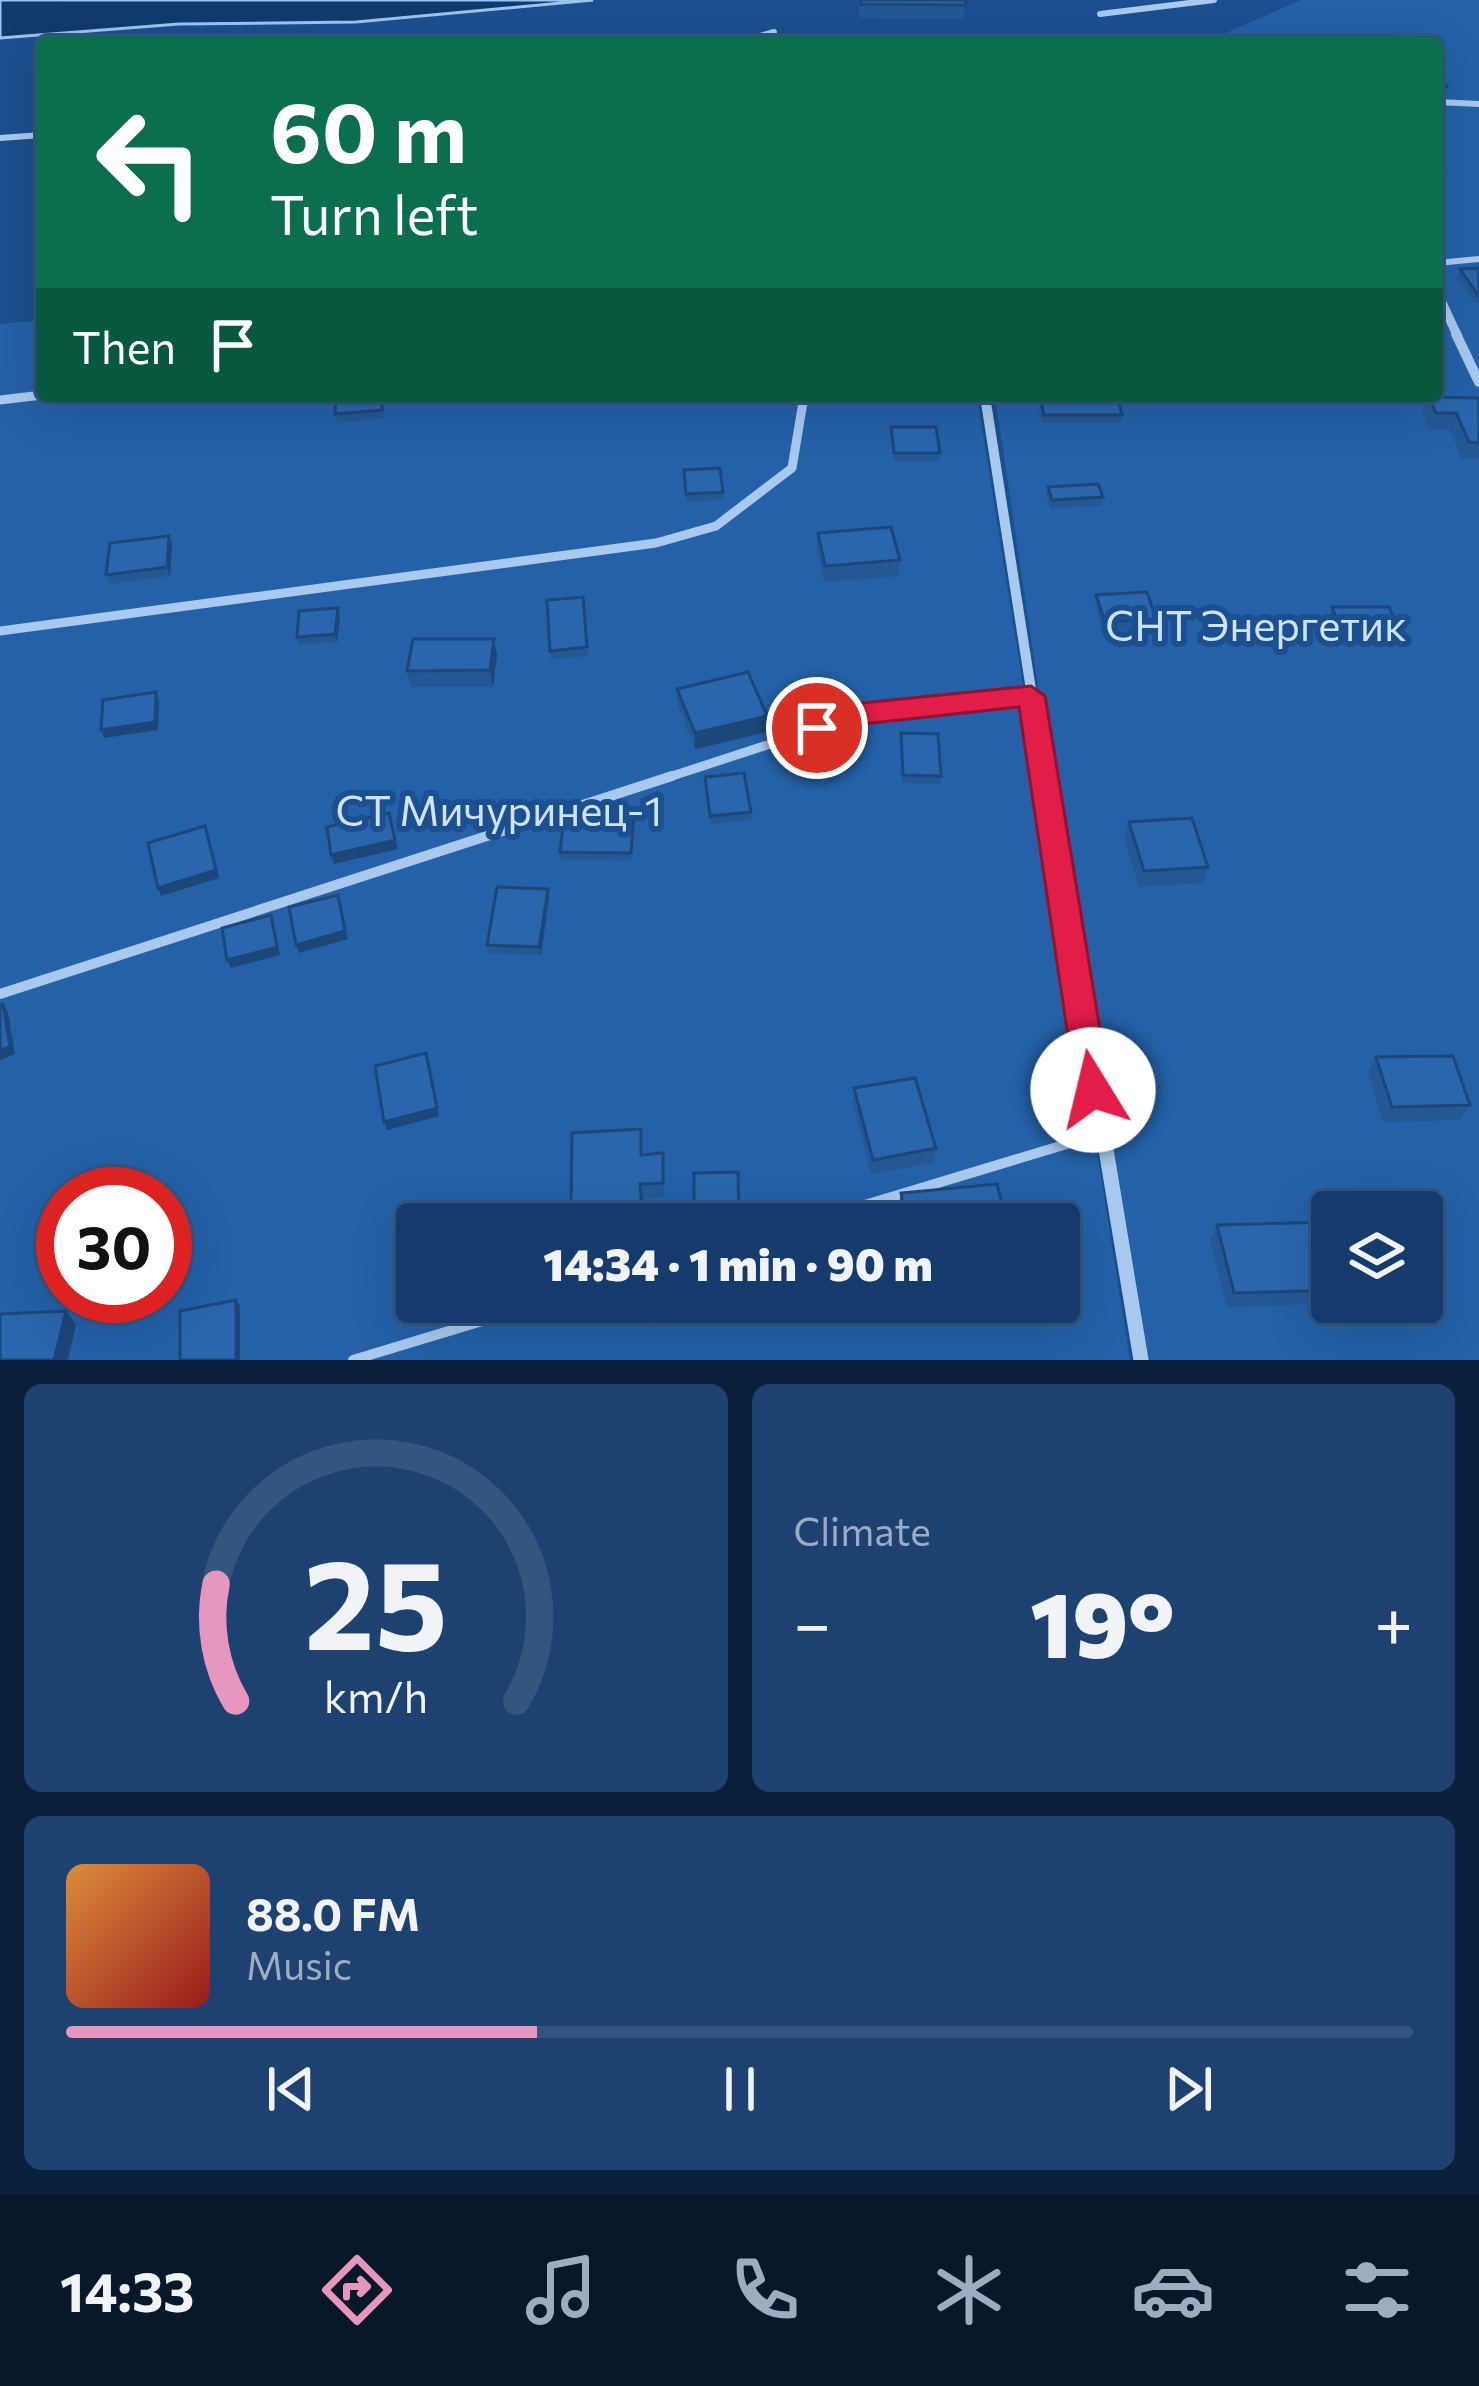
<!DOCTYPE html>
<meta charset="utf-8">
<style>
body{margin:0;font-family:Commissioner,sans-serif;background:#1d4271;color:#f1f3f6;height:100vh;display:flex;flex-direction:column;font-size:45px;white-space:nowrap}
*{box-sizing:border-box;margin:0}
p{font-size:39px;color:#9dadc1}
.icon{flex:none;width:66px;height:66px;fill:none;stroke:currentColor;stroke-width:2;stroke-linecap:round;stroke-linejoin:round}
.map{position:relative;height:1360px;overflow:hidden}
.details{display:flex;flex-direction:column;gap:24px;padding:24px;background:#0b203b;flex:1}
.details>*{flex:none}
.banner{position:absolute;left:36px;top:36px;width:1407px;height:366px;border-radius:12px;box-shadow:0 12px 48px #0002,0 0 0 3px #33557e;background:#0b6e4f;color:#fff;overflow:hidden}
.controls{position:absolute;left:1311px;top:1191px;display:grid;gap:24px}
.controls a{display:grid;place-items:center;width:132px;height:132px;border-radius:12px;background:#143b6b;box-shadow:0 12px 48px #0002,0 0 0 3px #33557e;font-size:60px}
.speed{position:absolute;left:36px;top:1167px;display:flex;gap:24px;font-size:60px;font-weight:700;text-align:center}
.speed>*{display:grid;place-content:center;width:156px;height:156px;border-radius:50%;background:#143b6b;box-shadow:0 12px 48px #0002,0 0 0 3px #33557e;line-height:1}
.speed .limit{border:18px solid #d22;background:#fff;color:#111}
.pin{position:absolute;display:grid;place-items:center;width:102px;height:102px;color:#fff;margin:-51px;border:6px solid #fff;border-radius:50%;box-shadow:0 3px 12px #0007}
.me{position:absolute;width:132px;margin:-66px;rotate:351deg;stroke-linejoin:round;filter:drop-shadow(0 0 9px #0008)}
.turn{display:flex;align-items:center;gap:42px;height:252px;padding:0 36px;font-size:54px}
.turn .icon{width:156px;height:156px;stroke-width:2.5}
.turn b{display:block;font-size:84px;line-height:102px}
.then{display:flex;align-items:center;height:114px;padding:0 36px;background:#0003;gap:24px;font-size:45px}
.big{font-size:90px;font-weight:800;line-height:1.1}
.details .tile{flex:1;display:flex;flex-direction:column;justify-content:center;gap:18px;min-width:0;padding:0 42px;border-radius:18px;background:#1d4271}
.details .dial{align-items:center;gap:0}
.dial svg{height:312px;overflow:visible;fill:none;stroke:#33557e;stroke-width:7;stroke-linecap:round;text-anchor:middle}
.dial text{fill:#f1f3f6;stroke:none}
.song{display:flex;align-items:center;gap:36px}
.cover{width:144px;height:144px;border-radius:18px;background:linear-gradient(135deg,hsl(30 70% 55%),hsl(0 70% 35%))}
.played{height:12px;border-radius:6px;background:linear-gradient(90deg,#e797bd 35%,#33557e 35%)}
.keys{display:flex;justify-content:space-around;direction:ltr}
.heat{display:flex;justify-content:space-between;align-items:center;font-size:66px;direction:ltr}
.details .tiles{flex:1;display:grid;gap:24px;grid-template-columns:1fr 1fr}
.tile:last-child{grid-column:span 2}
.trip{position:absolute;left:396px;top:1203px;width:684px;height:120px;border-radius:12px;background:#143b6b;box-shadow:0 12px 48px #0002,0 0 0 3px #33557e;font-weight:800;line-height:120px;text-align:center}
.tab-bar{display:flex;height:192px;justify-content:space-around;align-items:center;background:#08182b;color:#9dadc1}
.tab-bar .icon{width:84px;height:84px}
.tab-bar .active{color:#e797bd}
.tab-bar b{font-size:54px;color:#f1f3f6}
.map>svg:first-child{display:block}
.green{fill:#2461a8;fill-rule:evenodd}
.water{fill:#123a6d;stroke:#9cc4f0;stroke-width:3}
.lines{fill:none;stroke-linecap:round;stroke-linejoin:round}
.service-far2{stroke:#a9c9ee;stroke-width:6}
.service-far1{stroke:#a9c9ee;stroke-width:9}
.service{stroke:#a9c9ee;stroke-width:10}
.minor-far2{stroke:#a9c9ee;stroke-width:9}
.minor-far1{stroke:#a9c9ee;stroke-width:10}
.minor{stroke:#a9c9ee;stroke-width:15}
.wall{fill:#245895}
.shaded-wall{fill:#1d4779}
.building{fill:#2a66ad;stroke:#1d4779;stroke-width:3}
.route{fill:#e11d48;stroke:#92132f;stroke-width:3}
.labels{text-anchor:middle;dominant-baseline:central;stroke-width:12;stroke-linejoin:round;paint-order:stroke}
.park-label{font-size:42px;fill:#cfe3fa;stroke:#1b4f8f}
</style>
<div class="map">
<svg width="1479" height="1360" viewBox="0 0 1479 1360">
<rect width="100%" height="100%" fill="#1b4f8f"/>
<path class="green" d="M 1301,0 L 1479,0 L 1479,1360 L 1138,1360 L 995,396 L 1437,396 L 1437,42 L 1205,42 ZM 1332,1212 L 1422,1212 L 1422,1302 L 1332,1302 Z
M 42,320 L 42,396 L 977,396 L 1130,1360 L 0,1360 L 0,324 ZM 63,1194 L 165,1194 L 165,1296 L 63,1296 ZM 417,1224 L 1059,1224 L 1059,1302 L 417,1302 Z"/>
<path class="water" d="M 0,0 L 593,0 L 356,22 L 179,24 L 0,38 Z"/>
<g class="lines">
<path class="service-far2" d="M 1100,14 L 1214,0
M 738,42 L 774,32
M 1437,102 L 1479,104
M 0,138 L 42,135
M 1437,263 L 1479,259"/>
<path class="service-far1" d="M 0,400 L 42,395
M 0,631 L 656,543 L 716,526 L 792,468 L 804,396
M 663,779 L 862,714 L 1031,696"/>
<path class="service" d="M 0,994 L 672,776
M 802,1224 L 1100,1134
M 353,1360 L 545,1302"/>
<path class="minor-far2" d="M 1437,292 L 1458,337"/>
<path class="minor-far1" d="M 1456,334 L 1479,382
M 985,396 L 1045,779"/>
<path class="minor" d="M 1044,776 L 1141,1360"/>
</g>
<path class="wall" d="M 858,0 L 965,0 L 964,19 L 860,18 Z
M 1437,68 L 1447,87 L 1444,95 L 1437,95 Z
M 1437,150 L 1445,171 L 1439,187 L 1437,187 Z
M 1479,268 L 1479,303 L 1475,303 L 1457,278 L 1460,269 Z
M 336,396 L 384,396 L 384,418 L 337,423 L 335,414 Z
M 692,396 L 721,396 L 721,400 L 692,400 Z
M 1429,397 L 1479,398 L 1479,459 L 1462,459 L 1450,430 L 1429,430 L 1422,413 Z
M 1041,400 L 1122,415 L 1120,423 L 1042,423 L 1039,408 Z
M 891,427 L 940,453 L 939,461 L 894,462 Z
M 684,470 L 723,492 L 723,500 L 686,502 Z
M 1048,487 L 1103,497 L 1101,506 L 1050,508 L 1046,495 Z
M 818,533 L 900,560 L 898,576 L 824,582 L 817,550 Z
M 169,536 L 172,544 L 170,576 L 110,584 L 106,575 Z
M 1096,595 L 1156,619 L 1154,628 L 1103,631 L 1095,603 Z
M 583,597 L 588,656 L 551,659 L 547,600 Z
M 1332,607 L 1400,632 L 1396,641 L 1339,641 L 1329,615 Z
M 340,617 L 337,642 L 299,645 L 297,637 Z
M 494,639 L 497,655 L 493,687 L 411,687 L 407,671 Z
M 677,689 L 767,732 L 695,749 L 678,705 Z
M 901,733 L 941,776 L 940,784 L 902,783 Z
M 705,777 L 751,812 L 751,820 L 711,824 Z
M 635,821 L 631,861 L 561,860 L 560,852 Z
M 1129,822 L 1208,867 L 1203,883 L 1139,887 L 1124,838 Z
M 548,889 L 549,897 L 541,955 L 488,953 L 487,945 Z
M 1376,1057 L 1470,1105 L 1460,1120 L 1383,1122 L 1368,1072 Z
M 854,1088 L 936,1148 L 933,1163 L 871,1174 L 853,1103 Z
M 642,1155 L 664,1167 L 664,1197 L 642,1198 L 643,1222 L 573,1224 L 571,1212 Z
M 738,1172 L 739,1224 L 694,1224 L 694,1173 Z
M 901,1193 L 1007,1224 L 902,1224 L 899,1207 Z
M 1332,1222 L 1332,1302 L 1369,1302 L 1227,1307 L 1210,1239 L 1217,1225 Z
M 645,1302 L 693,1302 L 694,1319 L 649,1328 Z
M 784,1302 L 835,1302 L 836,1317 L 789,1326 Z"/>
<path class="shaded-wall" d="M 169,536 L 172,544 L 170,576 L 167,567 Z
M 338,608 L 340,617 L 337,642 L 335,634 Z
M 494,639 L 497,655 L 493,687 L 490,670 Z
M 156,692 L 159,701 L 158,730 L 104,738 L 101,730 Z
M 767,716 L 767,732 L 695,749 L 695,733 Z
M 205,826 L 219,878 L 161,896 L 158,888 Z
M 395,840 L 398,849 L 334,864 L 331,855 Z
M 548,889 L 549,897 L 541,955 L 539,947 Z
M 340,903 L 348,939 L 299,953 L 296,945 Z
M 271,915 L 280,955 L 231,968 L 227,960 Z
M 3,1004 L 8,1012 L 15,1054 L 0,1060 Z
M 426,1053 L 439,1116 L 387,1130 L 384,1122 Z
M 236,1300 L 240,1306 L 240,1360 L 236,1360 Z
M 66,1311 L 76,1324 L 68,1360 L 54,1360 Z"/>
<path class="building" d="M 860,0 L 965,0 L 966,5 L 861,4 Z
M 1437,68 L 1447,87 L 1437,87 Z
M 1437,150 L 1445,171 L 1437,171 Z
M 1479,268 L 1479,295 L 1478,295 L 1460,269 Z
M 336,396 L 382,396 L 382,410 L 335,414 Z
M 1429,397 L 1479,398 L 1479,443 L 1469,442 L 1456,413 L 1436,413 Z
M 1118,399 L 1122,415 L 1044,415 L 1041,400 Z
M 891,427 L 936,427 L 940,453 L 894,453 Z
M 720,468 L 723,492 L 686,494 L 684,470 Z
M 1098,484 L 1103,497 L 1052,500 L 1048,487 Z
M 891,527 L 900,560 L 825,566 L 818,533 Z
M 169,536 L 167,567 L 106,575 L 110,543 Z
M 1147,592 L 1156,619 L 1105,622 L 1096,595 Z
M 583,597 L 587,647 L 550,651 L 547,600 Z
M 1332,607 L 1389,607 L 1400,632 L 1342,633 Z
M 338,608 L 335,634 L 297,637 L 299,611 Z
M 413,639 L 494,639 L 490,670 L 407,671 Z
M 748,672 L 767,716 L 695,733 L 677,689 Z
M 156,692 L 155,722 L 101,730 L 103,700 Z
M 901,733 L 938,734 L 941,776 L 903,775 Z
M 744,773 L 751,812 L 710,816 L 705,777 Z
M 565,811 L 634,812 L 631,853 L 560,852 Z
M 389,813 L 395,840 L 331,855 L 327,827 Z
M 1192,818 L 1208,867 L 1144,871 L 1129,822 Z
M 205,826 L 216,870 L 158,888 L 148,843 Z
M 497,887 L 548,889 L 539,947 L 487,945 Z
M 338,895 L 345,931 L 296,945 L 289,907 Z
M 271,915 L 277,947 L 227,960 L 222,928 Z
M 3,1004 L 10,1047 L 0,1050 L 0,1005 Z
M 426,1053 L 437,1108 L 384,1122 L 375,1066 Z
M 1453,1056 L 1470,1105 L 1392,1107 L 1376,1057 Z
M 915,1078 L 936,1148 L 873,1160 L 854,1088 Z
M 641,1129 L 641,1155 L 663,1153 L 663,1183 L 640,1184 L 642,1208 L 571,1212 L 572,1133 Z
M 738,1172 L 739,1219 L 694,1219 L 694,1173 Z
M 997,1184 L 1007,1224 L 907,1224 L 901,1193 Z
M 1332,1222 L 1332,1290 L 1234,1293 L 1217,1225 Z
M 236,1300 L 236,1360 L 180,1360 L 180,1311 Z
M 645,1302 L 693,1302 L 694,1312 L 649,1321 Z
M 786,1302 L 835,1302 L 837,1311 L 789,1319 Z
M 66,1311 L 54,1360 L 0,1360 L 0,1314 Z"/>
<path class="route" d="M 1031,686 L 1045,696 L 1110,1090 L 1105,1101 L 1093,1105 L 1081,1101 L 1076,1090 L 1019,707 L 863,724 L 817,739 L 803,728 L 807,721 L 862,703 Z"/>
<g class="labels">
<g class="park-label">
<text x="1256" y="624">СНТ Энергетик</text>
<text x="499" y="809">СТ Мичуринец-1</text>
</g>
</g>
</svg>
<div class="controls">
<a><svg class="icon" aria-label="layers" viewBox="0 0 24 24"><path d="M12 4l9 5-9 5-9-5zM3 14l9 5 9-5"/></svg></a>
</div>
<div class="speed"><div class="limit">30</div></div>
<div class="pin" style="left:817px;top:728px;background:#d93025"><svg class="icon" aria-label="arrive" viewBox="0 0 24 24"><path d="M6 21V4h12l-3 4 3 4H6"/></svg></div>
<svg class="me" style="left:1093px;top:1090px" viewBox="-20 -20 40 40"><circle r="19" fill="#fff"/><path d="M0-13L10 11 0 6-10 11z" fill="#e11d48"/></svg>
<div class="trip">14:34 · 1 min · 90 m</div>
<div class="banner">
<div class="turn"><svg class="icon" aria-label="left" viewBox="0 0 24 24"><path d="M17 20v-9H6M10 6l-5 5 5 5"/></svg><div><b>60 m</b>Turn left</div></div>
<div class="then">Then<svg class="icon" aria-label="arrive" viewBox="0 0 24 24"><path d="M6 21V4h12l-3 4 3 4H6"/></svg></div>
</div>
</div>
<section class="details">
<div class="tiles">
<div class="tile dial"><svg viewBox="0 0 100 80">
<path d="M14 69A42 42 0 1 1 86 69"/>
<path d="M14 69A42 42 0 0 1 9 39" stroke="#e797bd"/>
<text x="50" y="56" font-size="32" font-weight="700">25</text>
<text x="50" y="72" font-size="11">km/h</text>
</svg></div>
<div class="tile"><p>Climate</p>
<div class="heat"><a>−</a><b class="big">19°</b><a>+</a></div>
</div>
<div class="tile">
<div class="song"><i class="cover"></i><div><b>88.0 FM</b><p>Music</p></div></div>
<div class="played"></div>
<div class="keys"><svg class="icon" aria-label="previous" viewBox="0 0 24 24"><path d="M18 5L8 12l10 7zM5 5v14"/></svg><svg class="icon" aria-label="pause" viewBox="0 0 24 24"><path d="M8 5v14M16 5v14"/></svg><svg class="icon" aria-label="next" viewBox="0 0 24 24"><path d="M6 5l10 7-10 7zM19 5v14"/></svg></div>
</div>
</div>
</section>
<nav class="tab-bar">
<b>14:33</b>
<svg class="icon active" aria-label="directions" viewBox="0 0 24 24"><path d="M12 3l9 9-9 9-9-9zM9 14v-3h6M13 9l2 2-2 2"/></svg>
<svg class="icon" aria-label="music" viewBox="0 0 24 24"><path d="M9 18V5l10-2v13"/><circle cx="6" cy="18" r="3"/><circle cx="16" cy="16" r="3"/></svg>
<svg class="icon" aria-label="phone" viewBox="0 0 24 24"><path d="M5 4h4l2 5-3 2q2 4 5 5l2-3 5 2v4C11 20 4 13 5 4z"/></svg>
<svg class="icon" aria-label="climate" viewBox="0 0 24 24"><path d="M12 3v18M4 7l16 10M4 17L20 7"/></svg>
<svg class="icon" aria-label="car" viewBox="0 0 24 24"><path d="M5 17H2v-5l4-1 3-4h7l3 4 3 1v5h-3M9 17h6M6 11h13"/><circle cx="7" cy="17" r="2"/><circle cx="17" cy="17" r="2"/></svg>
<svg class="icon" aria-label="filters" viewBox="0 0 24 24"><path d="M4 7h16M4 17h16"/><circle cx="9" cy="7" r="2"/><circle cx="15" cy="17" r="2"/></svg>
</nav>
